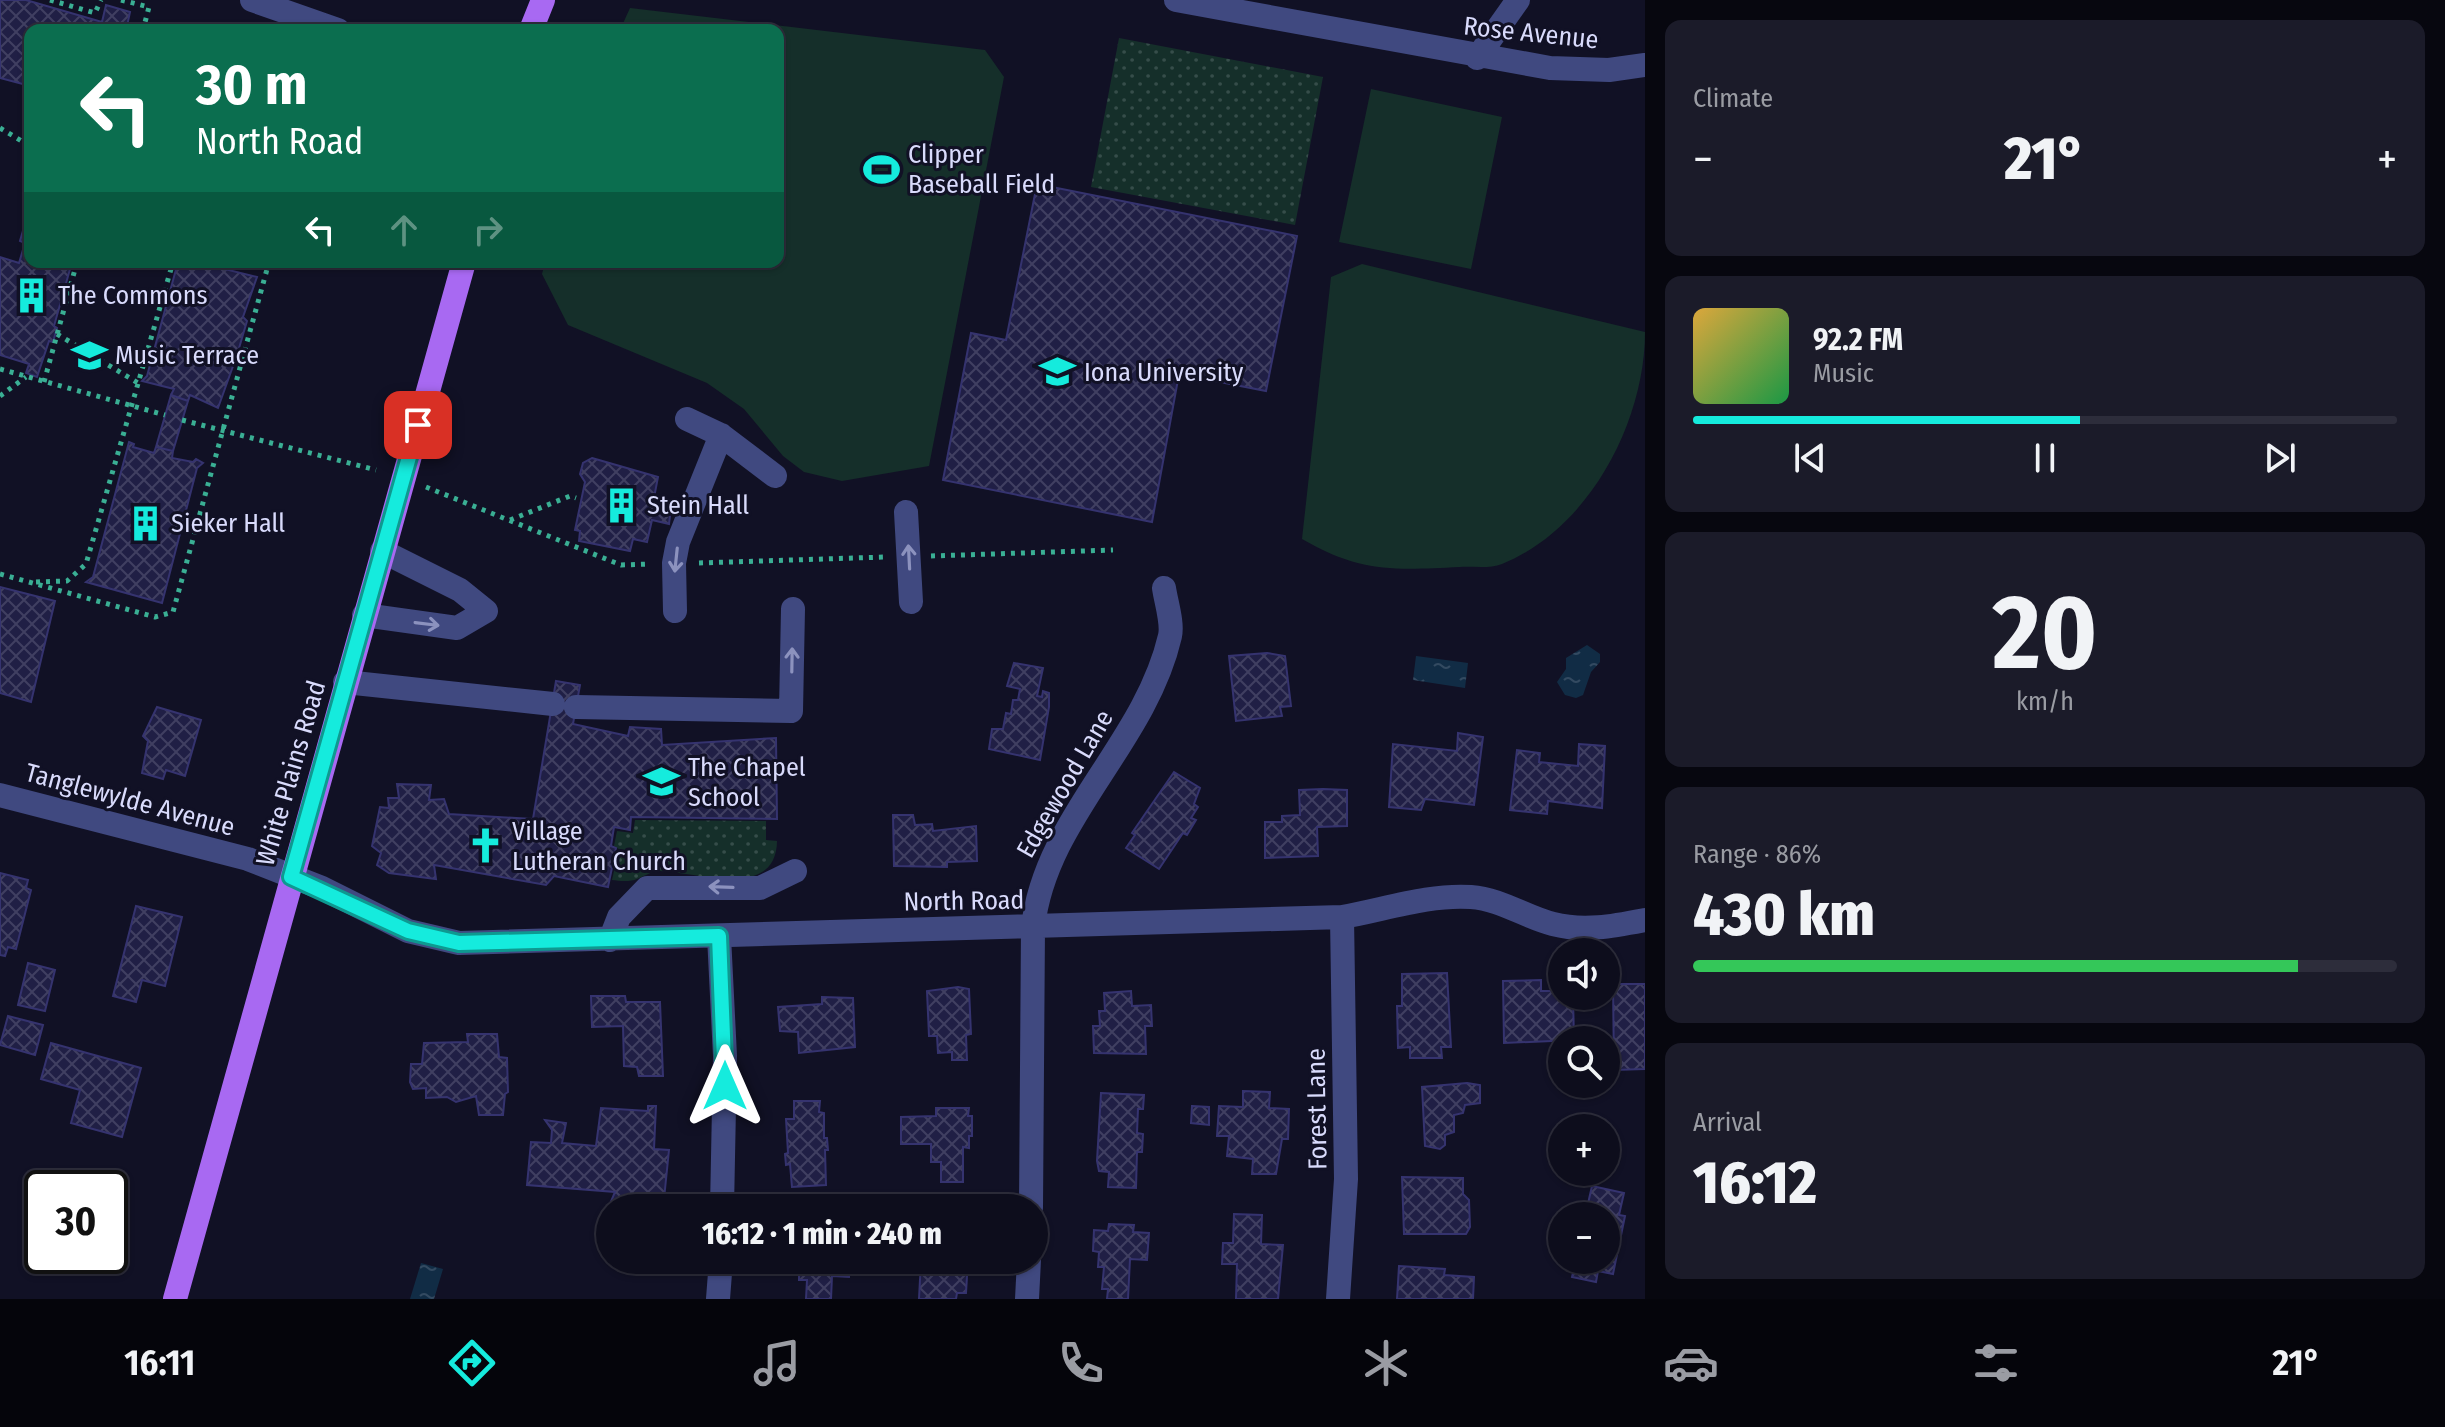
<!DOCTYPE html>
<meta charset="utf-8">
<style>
body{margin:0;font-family:"Fira Sans Condensed",sans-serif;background:#1b1b29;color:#f1f3f6;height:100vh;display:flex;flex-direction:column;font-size:30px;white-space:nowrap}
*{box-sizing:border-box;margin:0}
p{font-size:26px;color:#9a9ca3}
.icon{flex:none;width:44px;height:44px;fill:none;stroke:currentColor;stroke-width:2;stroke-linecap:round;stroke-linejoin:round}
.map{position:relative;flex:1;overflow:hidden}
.details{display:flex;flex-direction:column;gap:20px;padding:20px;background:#07070f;width:800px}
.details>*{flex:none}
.banner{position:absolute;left:24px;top:24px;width:760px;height:244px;border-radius:16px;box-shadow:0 2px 6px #0004,0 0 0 2px #2d2d3b;background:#0b6e4f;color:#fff;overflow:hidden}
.tools{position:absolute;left:1548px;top:938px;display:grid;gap:16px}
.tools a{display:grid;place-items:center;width:72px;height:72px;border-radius:50%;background:#0d0d1c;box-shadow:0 2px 6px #0004,0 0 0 2px #2d2d3b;font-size:40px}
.speed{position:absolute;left:24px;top:1170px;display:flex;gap:16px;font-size:40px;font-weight:700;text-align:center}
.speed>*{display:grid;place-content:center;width:104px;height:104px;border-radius:50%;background:#0d0d1c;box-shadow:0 2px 6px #0004,0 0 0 2px #2d2d3b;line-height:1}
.speed .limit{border:4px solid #111;border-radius:12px;background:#fff;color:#111}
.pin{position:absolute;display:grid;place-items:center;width:68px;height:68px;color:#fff;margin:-34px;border-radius:16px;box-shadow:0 4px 12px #0006}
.me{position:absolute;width:88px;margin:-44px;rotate:0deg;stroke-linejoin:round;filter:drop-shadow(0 0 6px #0008)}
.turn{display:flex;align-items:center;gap:28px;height:168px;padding:0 40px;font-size:36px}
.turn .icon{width:104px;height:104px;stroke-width:2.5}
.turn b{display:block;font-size:56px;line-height:68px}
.lanes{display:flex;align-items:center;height:76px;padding:0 40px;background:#0003;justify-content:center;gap:40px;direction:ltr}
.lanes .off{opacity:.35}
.big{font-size:60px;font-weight:800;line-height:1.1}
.details .widget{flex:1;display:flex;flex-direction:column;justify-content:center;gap:12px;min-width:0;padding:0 28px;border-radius:16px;background:#1b1b29}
.details .dial{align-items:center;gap:0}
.dial b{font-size:104px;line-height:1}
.song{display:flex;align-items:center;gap:24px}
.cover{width:96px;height:96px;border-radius:12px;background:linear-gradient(135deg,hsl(40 70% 55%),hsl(140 70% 35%))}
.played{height:8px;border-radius:4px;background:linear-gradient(90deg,#15ebdd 55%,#2d2d3b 55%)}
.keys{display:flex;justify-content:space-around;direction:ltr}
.heat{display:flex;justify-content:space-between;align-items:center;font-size:44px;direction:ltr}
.charge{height:12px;border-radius:6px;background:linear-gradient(90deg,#34c759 86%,#2d2d3b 0)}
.trip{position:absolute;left:596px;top:1194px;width:452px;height:80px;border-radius:40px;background:#0d0d1c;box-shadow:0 2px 6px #0004,0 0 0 2px #2d2d3b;font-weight:800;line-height:80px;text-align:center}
.dock{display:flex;height:128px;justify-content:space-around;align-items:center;background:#05050b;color:#9a9ca3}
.dock .icon{width:56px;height:56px}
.dock .on{color:#15ebdd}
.dock b{font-size:36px;color:#f1f3f6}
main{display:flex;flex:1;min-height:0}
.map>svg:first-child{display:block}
.green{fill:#152f2a}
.park{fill:url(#park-dots)}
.water{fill:url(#water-ripples)}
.building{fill:url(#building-cross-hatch);stroke:#35336f;stroke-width:2}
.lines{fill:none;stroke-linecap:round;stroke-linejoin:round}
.path{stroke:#3aaf94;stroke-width:5;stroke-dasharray:4 6;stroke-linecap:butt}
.minor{stroke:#404980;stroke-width:24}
.major{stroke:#a869f2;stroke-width:24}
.oneway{stroke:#8c92be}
.route-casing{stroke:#0e9990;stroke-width:20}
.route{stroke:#15ebdd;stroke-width:14}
.labels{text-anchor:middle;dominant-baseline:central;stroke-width:6;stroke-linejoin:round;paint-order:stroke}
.street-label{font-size:26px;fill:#d9dbfc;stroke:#111125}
.poi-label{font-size:26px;fill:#d9dbfc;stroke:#111125;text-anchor:start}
</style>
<main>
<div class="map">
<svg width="1645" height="1299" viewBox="0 0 1645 1299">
<defs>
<pattern id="park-dots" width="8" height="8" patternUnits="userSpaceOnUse" patternTransform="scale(2)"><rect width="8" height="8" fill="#152f2a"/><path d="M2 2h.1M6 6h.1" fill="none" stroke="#364d4a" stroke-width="1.8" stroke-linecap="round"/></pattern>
<pattern id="water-ripples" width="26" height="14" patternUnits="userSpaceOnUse" patternTransform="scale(2)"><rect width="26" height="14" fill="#112c45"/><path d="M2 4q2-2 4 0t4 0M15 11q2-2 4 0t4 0" fill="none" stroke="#334a61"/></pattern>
<pattern id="building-cross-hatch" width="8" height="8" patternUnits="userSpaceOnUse" patternTransform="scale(2)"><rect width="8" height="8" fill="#201f45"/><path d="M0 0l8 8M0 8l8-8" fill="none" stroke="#403f61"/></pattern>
</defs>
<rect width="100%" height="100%" fill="#111125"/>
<path class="green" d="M 630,8 L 985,50 L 1004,77 L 929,466 L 842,481 L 804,472 L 783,456 L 744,409 L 707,383 L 568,325 L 542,274 L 545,262 L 778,262 L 778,30 L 620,30 Z
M 1371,89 L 1502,117 L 1471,269 L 1339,242 Z
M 1362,264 L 1645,332 C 1645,422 1589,529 1502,564 C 1490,569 1472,566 1460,567 C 1393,570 1361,573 1302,539 L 1331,277 Z"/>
<path class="park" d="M 1119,38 L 1323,77 L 1295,225 L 1091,187 Z
M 635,820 L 766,821 L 766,840 L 777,841 C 776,901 697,872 660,871 C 651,871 645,876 637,879 C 630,882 620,881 612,880 L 619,849 L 614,846 L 617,831 L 633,833 Z"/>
<path class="water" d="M 1587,645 L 1600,654 L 1600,662 L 1591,672 L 1583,695 L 1576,698 L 1565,695 L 1557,682 L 1566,669 L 1566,658 Z
M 1416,656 L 1468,663 L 1465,688 L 1413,680 Z
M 421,1263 L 443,1269 L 434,1299 L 410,1299 Z"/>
<path class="building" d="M 0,0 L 26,0 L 102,22 L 106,5 L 130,12 L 127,26 L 135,29 L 30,30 L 30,86 L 0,78 Z
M 1037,184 L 1297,236 L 1266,391 L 1179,374 L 1152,522 L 943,480 L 971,333 L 1006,340 Z
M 25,224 L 30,225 L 30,262 L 72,262 L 54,326 L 57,328 L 53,342 L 49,341 L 37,377 L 26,373 L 29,364 L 0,355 L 0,257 L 19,263 L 25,243 L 20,241 Z
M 196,262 L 257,277 L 243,317 L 247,321 L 237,355 L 218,408 L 190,395 L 188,401 L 171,395 L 174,389 L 142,381 L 147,376 L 178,262 Z
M 171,395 L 188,401 L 173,451 L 156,447 Z
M 129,442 L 134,444 L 133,447 L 154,453 L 156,447 L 173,451 L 172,458 L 193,462 L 196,459 L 203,463 L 197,468 L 162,603 L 86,582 L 93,577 Z
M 592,458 L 658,477 L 653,503 L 671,507 L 669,524 L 652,520 L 647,542 L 633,539 L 630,551 L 579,541 L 580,531 L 575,530 L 585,482 L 580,474 L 583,463 Z
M 0,587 L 55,601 L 31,702 L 0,693 Z
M 1267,653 L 1285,656 L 1291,706 L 1280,707 L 1282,716 L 1236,721 L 1229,656 Z
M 1014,663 L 1043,668 L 1037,696 L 1042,697 L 1043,691 L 1049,693 L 1049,707 L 1040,760 L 989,749 L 992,729 L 1003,729 L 1006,713 L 1011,714 L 1013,700 L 1018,700 L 1020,689 L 1007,686 Z
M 556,681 L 580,685 L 573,724 L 628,736 L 630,727 L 661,729 L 662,745 L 776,738 L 777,819 L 631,817 L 630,830 L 614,827 L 611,846 L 616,848 L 608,887 L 554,876 L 546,885 L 434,865 L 436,879 L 389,873 L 377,865 L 381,853 L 372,846 L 380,807 L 389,808 L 388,798 L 399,798 L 397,784 L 431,785 L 429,800 L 444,799 L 449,814 L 533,819 Z
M 157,707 L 201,720 L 185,776 L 166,770 L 163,779 L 142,773 L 148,741 L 143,736 Z
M 1458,733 L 1483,737 L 1474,805 L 1425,799 L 1421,810 L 1389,807 L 1393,744 L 1457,751 Z
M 1579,744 L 1605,746 L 1602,808 L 1548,801 L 1547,814 L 1510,810 L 1517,750 L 1540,753 L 1539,762 L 1578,766 Z
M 1174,772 L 1200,788 L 1194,804 L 1198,807 L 1191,818 L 1196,820 L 1187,835 L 1183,833 L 1159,869 L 1126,848 L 1135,835 L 1132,833 Z
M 1323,789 L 1347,790 L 1347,826 L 1317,827 L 1318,856 L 1265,858 L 1265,822 L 1282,822 L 1282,816 L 1300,815 L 1299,790 Z
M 893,815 L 913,815 L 915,825 L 932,824 L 933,831 L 976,826 L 977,861 L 947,862 L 947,867 L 894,866 Z
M 0,873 L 28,880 L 26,888 L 31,890 L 16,949 L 8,947 L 5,956 L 0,955 Z
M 136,906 L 182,917 L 165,986 L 142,980 L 136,1002 L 113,996 Z
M 28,963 L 55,970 L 45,1011 L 18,1005 Z
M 1447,973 L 1451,1047 L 1441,1047 L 1442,1058 L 1410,1058 L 1410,1047 L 1398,1048 L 1397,1006 L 1402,1006 L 1402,974 Z
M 1541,980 L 1541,991 L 1562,991 L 1562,996 L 1573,996 L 1574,1040 L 1504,1043 L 1503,981 Z
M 1613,984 L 1645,984 L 1645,1069 L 1614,1070 Z
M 958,987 L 969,989 L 971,1034 L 966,1035 L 967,1060 L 952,1060 L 952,1052 L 938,1053 L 937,1036 L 929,1036 L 927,991 Z
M 1131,991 L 1132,1006 L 1151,1005 L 1152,1026 L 1145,1026 L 1146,1054 L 1094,1053 L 1093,1026 L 1100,1026 L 1099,1011 L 1105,1011 L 1104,993 Z
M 591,996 L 625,996 L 626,1002 L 660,1002 L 663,1076 L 639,1076 L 637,1067 L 624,1066 L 623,1026 L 592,1027 Z
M 822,997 L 853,998 L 855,1047 L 799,1053 L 798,1032 L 780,1031 L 778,1007 L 822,1004 Z
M 8,1016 L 43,1025 L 35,1055 L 0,1045 Z
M 467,1034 L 497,1034 L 499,1057 L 507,1058 L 508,1092 L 505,1094 L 503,1115 L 479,1115 L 476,1096 L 456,1102 L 447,1097 L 426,1098 L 426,1088 L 413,1089 L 410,1082 L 411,1064 L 422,1064 L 424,1043 L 468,1042 Z
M 51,1043 L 141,1068 L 122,1137 L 71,1123 L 80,1090 L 41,1079 Z
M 1467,1083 L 1480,1085 L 1480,1103 L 1465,1105 L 1463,1113 L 1454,1115 L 1454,1132 L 1445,1135 L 1445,1145 L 1440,1149 L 1425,1146 L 1422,1087 Z
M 1243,1091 L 1270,1092 L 1269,1108 L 1289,1109 L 1288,1139 L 1282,1139 L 1276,1174 L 1252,1174 L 1253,1159 L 1227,1156 L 1229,1136 L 1217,1136 L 1219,1106 L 1243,1107 Z
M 1101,1093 L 1144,1095 L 1143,1109 L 1138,1109 L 1137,1133 L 1143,1134 L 1142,1152 L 1137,1152 L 1136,1188 L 1108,1187 L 1109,1172 L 1099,1171 L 1097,1161 Z
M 794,1101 L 820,1101 L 819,1112 L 824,1113 L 824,1138 L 827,1138 L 828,1150 L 825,1150 L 826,1185 L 792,1187 L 790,1164 L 786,1165 L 785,1154 L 788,1153 L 786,1119 L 794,1119 Z
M 648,1106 L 656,1106 L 654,1149 L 669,1150 L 664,1199 L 638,1196 L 639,1208 L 607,1211 L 615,1192 L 527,1185 L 531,1142 L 551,1143 L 552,1130 L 545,1120 L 566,1123 L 562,1143 L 596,1146 L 601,1108 L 648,1111 Z
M 1192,1106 L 1209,1107 L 1209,1125 L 1191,1123 Z
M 936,1108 L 969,1108 L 968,1116 L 972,1116 L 972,1136 L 969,1136 L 969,1148 L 963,1147 L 963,1182 L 941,1182 L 941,1162 L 931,1162 L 931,1144 L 901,1144 L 901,1117 L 936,1116 Z
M 1402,1177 L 1463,1178 L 1463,1194 L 1469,1200 L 1470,1227 L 1466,1234 L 1404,1234 Z
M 1592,1186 L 1624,1193 L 1619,1215 L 1625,1216 L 1613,1274 L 1598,1271 L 1596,1282 L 1572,1277 L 1576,1260 L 1606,1260 L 1606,1216 L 1572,1216 L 1574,1205 L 1587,1208 Z
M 1234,1214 L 1262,1215 L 1261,1244 L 1283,1245 L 1278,1299 L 1236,1299 L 1237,1264 L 1222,1264 L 1223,1243 L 1233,1243 Z
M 1109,1224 L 1134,1225 L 1133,1232 L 1149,1233 L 1147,1260 L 1130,1259 L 1128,1299 L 1107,1299 L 1108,1289 L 1102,1289 L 1104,1267 L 1098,1267 L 1099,1252 L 1093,1251 L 1094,1230 L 1108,1231 Z
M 47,1256 L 85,1256 L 82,1265 Z
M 784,1260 L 850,1260 L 849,1277 L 832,1276 L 831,1299 L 806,1299 L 807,1280 L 799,1280 L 799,1266 L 784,1265 Z
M 921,1260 L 968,1260 L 966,1293 L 957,1293 L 956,1299 L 919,1299 Z
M 1399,1266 L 1445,1269 L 1444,1275 L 1474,1277 L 1473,1299 L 1397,1299 Z"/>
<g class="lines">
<path class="path" d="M 50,0 L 95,13 L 101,0
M 121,0 L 149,7 L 143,30
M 0,128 L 30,146
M 57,334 L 138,383
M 0,369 L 165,415
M 44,382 L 77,262
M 0,396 L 26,377
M 182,420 L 376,470
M 426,487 L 621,565 L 649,564
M 510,520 L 570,496 L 576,498
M 931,556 L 1113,550
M 699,563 L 885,557
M 0,574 L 155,617 L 173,612 L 269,262
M 36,582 L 67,581 L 86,564 L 173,262"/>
<path class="minor" d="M 252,0 L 338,30
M 1176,0 L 1550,68 L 1609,70 L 1645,65
M 1477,58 L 1518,0
M 687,419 L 721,435 L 775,476
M 906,512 L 911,602
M 675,611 L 674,563 L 678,542 L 721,435
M 364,615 L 457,628 L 486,611 L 460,590 L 382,551
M 345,682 L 553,704
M 576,707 L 791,711 L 793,609
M 0,795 L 248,859 L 322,888 L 408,931 L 459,943 L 1342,917 C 1383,910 1429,894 1471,897 C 1501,899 1525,917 1553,924 C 1584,932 1614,926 1645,920
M 719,936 L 725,1056 L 722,1208
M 610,940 L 619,917 L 647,888 L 760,888 L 795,871
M 1031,1208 L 1033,927 C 1045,818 1145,744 1170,636 C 1173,623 1166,602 1164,588
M 718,1299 L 721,1260
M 1027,1299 L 1029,1260
M 1338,1299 L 1346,1179 L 1342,917"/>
<path class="major" d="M 531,30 L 543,0
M 175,1299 L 464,262"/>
</g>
<defs><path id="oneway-shaft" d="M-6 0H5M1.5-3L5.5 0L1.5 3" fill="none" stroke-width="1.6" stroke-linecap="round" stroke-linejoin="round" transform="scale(2)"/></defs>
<g class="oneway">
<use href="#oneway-shaft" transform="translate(909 557) rotate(-93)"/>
<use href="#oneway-shaft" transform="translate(676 560) rotate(96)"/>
<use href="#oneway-shaft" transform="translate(427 624) rotate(7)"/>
<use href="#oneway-shaft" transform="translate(792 660) rotate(-89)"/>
<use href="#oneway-shaft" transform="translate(721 887) rotate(-178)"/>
</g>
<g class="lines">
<defs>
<path id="route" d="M 418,425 L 291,877 L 408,931 L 459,943 L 719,936 L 725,1086"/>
</defs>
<use href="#route" class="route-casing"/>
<use href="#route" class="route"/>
</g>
<defs>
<symbol id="stadium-bare" viewBox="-9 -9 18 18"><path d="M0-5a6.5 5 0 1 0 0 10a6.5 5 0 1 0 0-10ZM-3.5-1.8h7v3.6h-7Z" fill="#15ebdd" stroke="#111125" stroke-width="2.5" paint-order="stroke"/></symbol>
<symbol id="building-bare" viewBox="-9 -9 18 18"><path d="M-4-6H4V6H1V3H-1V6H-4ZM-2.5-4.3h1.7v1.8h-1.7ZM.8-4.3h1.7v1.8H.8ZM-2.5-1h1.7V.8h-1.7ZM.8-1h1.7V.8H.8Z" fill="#15ebdd" stroke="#111125" stroke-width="2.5" paint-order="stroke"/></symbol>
<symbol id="university-bare" viewBox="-9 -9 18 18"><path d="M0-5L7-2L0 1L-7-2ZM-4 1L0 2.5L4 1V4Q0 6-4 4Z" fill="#15ebdd" stroke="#111125" stroke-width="2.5" paint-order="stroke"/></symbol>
<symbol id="school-bare" viewBox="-9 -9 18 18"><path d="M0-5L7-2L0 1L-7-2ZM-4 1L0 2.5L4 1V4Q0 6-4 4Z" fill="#15ebdd" stroke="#111125" stroke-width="2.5" paint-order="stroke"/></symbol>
<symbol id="church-bare" viewBox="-9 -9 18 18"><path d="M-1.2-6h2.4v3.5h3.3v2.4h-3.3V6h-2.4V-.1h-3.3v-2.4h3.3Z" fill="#15ebdd" stroke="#111125" stroke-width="2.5" paint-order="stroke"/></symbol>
</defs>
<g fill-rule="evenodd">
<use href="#stadium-bare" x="856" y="144" width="51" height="51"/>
<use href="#building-bare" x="6" y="270" width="51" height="51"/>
<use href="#university-bare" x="64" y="330" width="51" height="51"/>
<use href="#university-bare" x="1032" y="346" width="51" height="51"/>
<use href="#building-bare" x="596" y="480" width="51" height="51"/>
<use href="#building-bare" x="120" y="498" width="51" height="51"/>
<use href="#school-bare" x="636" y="756" width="51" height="51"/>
<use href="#church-bare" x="460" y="820" width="51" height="51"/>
</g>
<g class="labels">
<g class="street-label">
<text transform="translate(1531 33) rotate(6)">Rose Avenue</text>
<text transform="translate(291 773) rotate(-74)">White Plains Road</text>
<text transform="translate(1065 784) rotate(-60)">Edgewood Lane</text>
<text transform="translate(130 800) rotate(15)">Tanglewylde Avenue</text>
<text transform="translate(964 901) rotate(-1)">North Road</text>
<text transform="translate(1317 1109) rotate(-91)">Forest Lane</text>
</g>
<g class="poi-label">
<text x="908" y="154">Clipper<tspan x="908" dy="30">Baseball Field</tspan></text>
<text x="58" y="295">The Commons</text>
<text x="115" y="355">Music Terrace</text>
<text x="1084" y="372">Iona University</text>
<text x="647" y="505">Stein Hall</text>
<text x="171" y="523">Sieker Hall</text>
<text x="688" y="767">The Chapel<tspan x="688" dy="30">School</tspan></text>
<text x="512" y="831">Village<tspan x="512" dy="30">Lutheran Church</tspan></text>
</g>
</g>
</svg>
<div class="tools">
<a><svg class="icon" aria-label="sound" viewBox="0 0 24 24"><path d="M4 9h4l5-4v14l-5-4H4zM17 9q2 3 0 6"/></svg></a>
<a><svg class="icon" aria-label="search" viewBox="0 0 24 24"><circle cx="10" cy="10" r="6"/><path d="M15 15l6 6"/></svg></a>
<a>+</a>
<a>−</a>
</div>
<div class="speed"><div class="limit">30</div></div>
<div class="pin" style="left:418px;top:425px;background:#d93025"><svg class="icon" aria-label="arrive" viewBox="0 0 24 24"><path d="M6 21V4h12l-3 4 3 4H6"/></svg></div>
<svg class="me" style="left:725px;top:1086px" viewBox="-20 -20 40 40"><path d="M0-17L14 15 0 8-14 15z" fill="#15ebdd" stroke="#fff" stroke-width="4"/></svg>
<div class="trip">16:12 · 1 min · 240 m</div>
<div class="banner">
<div class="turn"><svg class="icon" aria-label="left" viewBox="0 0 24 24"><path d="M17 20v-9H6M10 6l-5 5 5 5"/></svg><div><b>30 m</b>North Road</div></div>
<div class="lanes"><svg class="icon" aria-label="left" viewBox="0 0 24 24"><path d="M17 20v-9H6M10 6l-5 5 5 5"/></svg><svg class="icon off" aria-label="ahead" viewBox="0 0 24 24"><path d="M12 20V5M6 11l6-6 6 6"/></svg><svg class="icon off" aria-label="right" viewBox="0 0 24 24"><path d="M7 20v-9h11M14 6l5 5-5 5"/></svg></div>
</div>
</div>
<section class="details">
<div class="widget"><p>Climate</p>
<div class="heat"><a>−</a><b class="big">21°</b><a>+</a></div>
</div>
<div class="widget">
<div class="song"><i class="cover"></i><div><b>92.2 FM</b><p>Music</p></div></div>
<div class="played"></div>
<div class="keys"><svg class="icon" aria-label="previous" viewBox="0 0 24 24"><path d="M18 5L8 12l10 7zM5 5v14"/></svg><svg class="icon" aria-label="pause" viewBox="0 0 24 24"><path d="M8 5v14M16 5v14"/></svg><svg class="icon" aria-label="next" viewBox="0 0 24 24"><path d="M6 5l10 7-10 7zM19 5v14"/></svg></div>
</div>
<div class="widget dial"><b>20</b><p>km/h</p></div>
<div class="widget"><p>Range · 86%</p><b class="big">430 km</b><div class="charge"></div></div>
<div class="widget"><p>Arrival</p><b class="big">16:12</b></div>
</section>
</main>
<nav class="dock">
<b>16:11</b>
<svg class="icon on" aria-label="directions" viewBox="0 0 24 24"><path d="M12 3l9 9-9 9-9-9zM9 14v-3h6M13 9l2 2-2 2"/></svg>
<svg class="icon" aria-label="music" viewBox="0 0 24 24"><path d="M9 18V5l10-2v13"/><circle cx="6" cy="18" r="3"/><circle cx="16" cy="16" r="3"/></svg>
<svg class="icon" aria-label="phone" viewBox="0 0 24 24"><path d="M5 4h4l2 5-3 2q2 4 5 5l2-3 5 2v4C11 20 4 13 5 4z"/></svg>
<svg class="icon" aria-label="climate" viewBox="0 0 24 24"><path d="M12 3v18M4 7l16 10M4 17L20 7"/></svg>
<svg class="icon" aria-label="car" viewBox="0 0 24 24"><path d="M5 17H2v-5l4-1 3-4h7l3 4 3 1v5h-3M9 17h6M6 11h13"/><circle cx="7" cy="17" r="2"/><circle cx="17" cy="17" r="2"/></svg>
<svg class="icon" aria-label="filters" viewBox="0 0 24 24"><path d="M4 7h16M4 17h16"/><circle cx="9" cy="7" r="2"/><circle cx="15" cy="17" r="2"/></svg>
<b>21°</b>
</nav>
